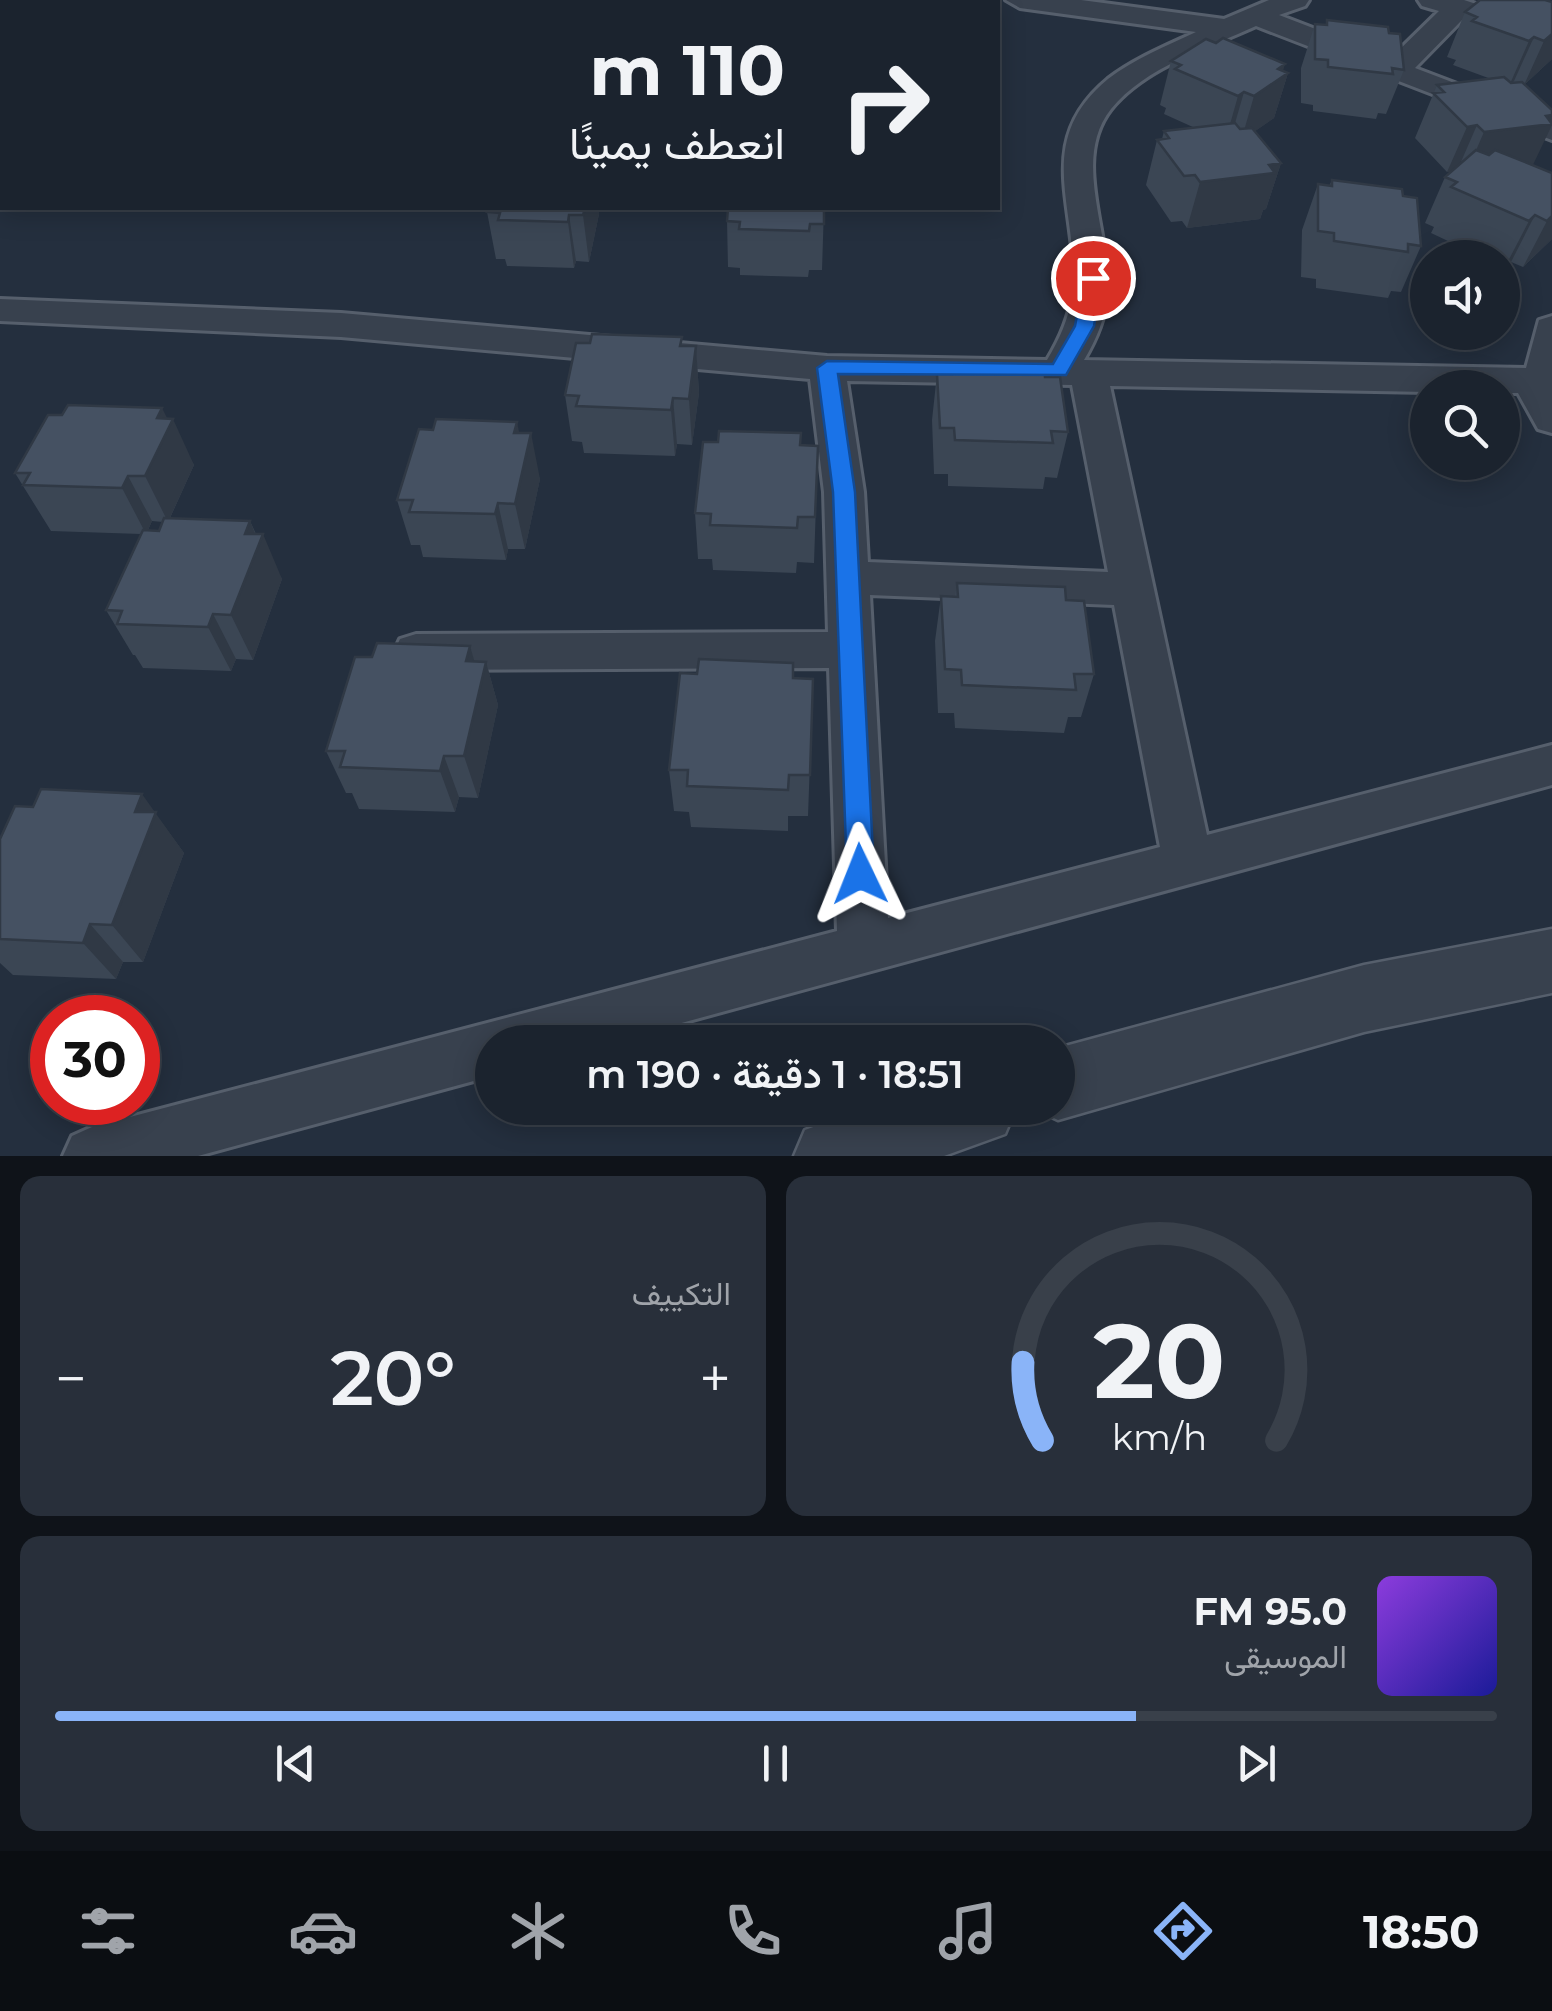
<!DOCTYPE html>
<html lang="ar">
<meta charset="utf-8">
<style>
body{margin:0;font-family:Montserrat,Vazirmatn,sans-serif;background:#282f3a;color:#f1f3f6;direction:rtl;height:100vh;display:flex;flex-direction:column;font-size:38px;white-space:nowrap}
*{box-sizing:border-box;margin:0}
p{font-size:32px;color:#a0a4aa}
.icon{flex:none;width:55px;height:55px;fill:none;stroke:currentColor;stroke-width:2;stroke-linecap:round;stroke-linejoin:round}
.map{position:relative;height:1156px;overflow:hidden;direction:ltr}
.details{display:flex;flex-direction:column;gap:20px;padding:20px;background:#0f1319;flex:1}
.details>*{flex:none}
.top-card{position:absolute;left:0px;top:0px;width:1000px;height:210px;box-shadow:0 5px 25px #0003,0 0 0 2px #39404a;direction:rtl;background:#1b232e;color:#f1f3f6;overflow:hidden}
.tools{position:absolute;left:1410px;top:240px;display:grid;gap:20px}
.tools a{display:grid;place-items:center;width:110px;height:110px;border-radius:50%;background:#1b232e;box-shadow:0 5px 25px #0003,0 0 0 2px #39404a;font-size:50px}
.speed{position:absolute;left:30px;top:995px;display:flex;gap:20px;font-size:50px;font-weight:700;text-align:center}
.speed>*{display:grid;place-content:center;width:130px;height:130px;border-radius:50%;background:#1b232e;box-shadow:0 5px 25px #0003,0 0 0 2px #39404a;line-height:1}
.speed .limit{border:15px solid #d22;background:#fff;color:#111}
.pin{position:absolute;display:grid;place-items:center;width:85px;height:85px;color:#fff;margin:-42px;border:5px solid #fff;border-radius:50%;box-shadow:0 2px 10px #0007}
.me{position:absolute;width:110px;margin:-55px;rotate:358deg;stroke-linejoin:round;filter:drop-shadow(0 0 8px #0008)}
.turn{display:flex;align-items:center;gap:35px;height:210px;padding:0 50px;font-size:45px}
.turn .icon{width:130px;height:130px;stroke-width:2.5}
.turn b{display:block;font-size:70px;line-height:85px}
.big{font-size:75px;font-weight:600;line-height:1.1}
.details .tile{flex:1;display:flex;flex-direction:column;justify-content:center;gap:15px;min-width:0;padding:0 35px;border-radius:20px;background:#282f3a}
.details .dial{align-items:center;gap:0}
.dial svg{height:260px;overflow:visible;fill:none;stroke:#39404a;stroke-width:7;stroke-linecap:round;text-anchor:middle}
.dial text{fill:#f1f3f6;stroke:none}
.song{display:flex;align-items:center;gap:30px}
.cover{width:120px;height:120px;border-radius:15px;background:linear-gradient(135deg,hsl(270 70% 55%),hsl(240 70% 35%))}
.played{height:10px;border-radius:5px;background:linear-gradient(90deg,#8ab4f8 75%,#39404a 75%)}
.keys{display:flex;justify-content:space-around;direction:ltr}
.heat{display:flex;justify-content:space-between;align-items:center;font-size:55px;direction:ltr}
.details .tiles{flex:1;display:grid;gap:20px;grid-template-columns:1fr 1fr}
.tile:last-child{grid-column:span 2}
.trip{position:absolute;left:475px;top:1025px;width:600px;height:100px;border-radius:50px;background:#1b232e;box-shadow:0 5px 25px #0003,0 0 0 2px #39404a;font-weight:600;line-height:100px;text-align:center;direction:rtl}
.tabs{display:flex;height:160px;justify-content:space-around;align-items:center;background:#0b0e12;color:#a0a4aa}
.tabs .icon{width:70px;height:70px}
.tabs .on{color:#8ab4f8}
.tabs b{font-size:45px;color:#f1f3f6}
.map>svg:first-child{display:block}
.lines{fill:none;stroke-linecap:round;stroke-linejoin:round}
.minor-casing{stroke:#565f6c;stroke-width:6}
.tertiary-casing{stroke:#565f6c;stroke-width:5}
.minor{fill:#38414e;fill-rule:evenodd}
.tertiary{fill:#38414e;fill-rule:evenodd}
.wall{fill:#3b4654;fill-rule:evenodd}
.shaded-wall{fill:#303945}
.building{fill:#455162;stroke:#303945;stroke-width:2.5}
.route{fill:#1a73e8;stroke:#114b97;stroke-width:2.5}
</style>
<div class="map">
<svg width="1552" height="1156" viewBox="0 0 1552 1156">
<rect width="100%" height="100%" fill="#242f3e"/>
<g class="lines">
<defs>
<path id="minor" d="M 1006,0 L 1081,0 L 1224,19 L 1269,0 L 1309,0 L 1305,6 L 1279,15 L 1391,58 L 1439,11 L 1422,6 L 1418,0 L 1464,0 L 1552,29 L 1552,46 L 1463,19 L 1415,68 L 1552,120 L 1552,140 L 1256,26 C 1208,48 1145,67 1111,109 C 1070,161 1113,237 1107,296 C 1105,319 1096,340 1084,360 L 1526,368 L 1539,320 L 1552,316 L 1552,433 L 1538,429 L 1518,393 L 1502,393 L 1502,388 L 1428,388 L 1428,392 L 1110,386 L 1207,835 L 1552,745 L 1552,785 L 612,1042 L 492,1042 L 492,1076 L 198,1156 L 63,1156 L 72,1136 L 92,1127 L 837,931 L 829,668 L 416,670 L 400,665 L 394,652 L 400,639 L 416,634 L 828,632 L 824,492 L 810,379 L 341,337 L 0,321 L 0,299 L 341,313 L 827,356 L 1047,360 C 1059,340 1069,319 1072,295 C 1082,214 1029,144 1108,79 C 1134,59 1166,46 1196,32 L 1020,8 ZM 847,381 L 1072,385 L 1108,572 L 868,562 L 864,492 ZM 870,595 L 1114,605 L 1160,847 L 888,918 Z"/>
<path id="tertiary" d="M 1552,929 L 1552,993 L 1364,1032 L 1058,1120 L 1032,1108 L 1058,1108 L 1058,1048 L 1364,965 Z
M 866,1108 L 1016,1108 L 1005,1134 L 944,1156 L 794,1156 L 805,1130 Z"/>
</defs>
<use href="#minor" class="minor-casing"/>
<use href="#tertiary" class="tertiary-casing"/>
<use href="#minor" class="minor"/>
<use href="#tertiary" class="tertiary"/>
</g>
<path class="wall" d="M 34,0 L 147,0 L 148,2 L 36,2 Z
M 580,0 L 660,0 L 659,2 L 580,2 Z
M 760,0 L 837,0 L 837,2 L 760,2 Z
M 1545,0 L 1552,59 L 1524,85 L 1532,165 L 1552,173 L 1552,239 L 1523,267 L 1511,262 L 1505,267 L 1502,266 L 1502,258 L 1484,258 L 1431,233 L 1434,227 L 1425,223 L 1445,177 L 1451,171 L 1447,172 L 1415,138 L 1437,85 L 1491,79 L 1453,65 L 1456,60 L 1447,57 L 1465,12 Z
M 1327,20 L 1389,33 L 1404,70 L 1386,114 L 1378,113 L 1376,119 L 1313,111 L 1313,105 L 1301,103 L 1301,68 L 1315,24 L 1326,25 Z
M 0,41 L 2,41 L 2,136 L 0,136 Z
M 1171,61 L 1283,71 L 1288,73 L 1274,118 L 1255,131 L 1281,163 L 1266,209 L 1263,210 L 1260,219 L 1187,228 L 1182,221 L 1171,222 L 1146,185 L 1157,140 L 1162,139 L 1164,131 L 1195,128 L 1164,114 L 1166,108 L 1160,105 Z
M 1332,180 L 1403,196 L 1421,246 L 1401,292 L 1391,291 L 1388,298 L 1316,288 L 1316,279 L 1301,277 L 1302,230 L 1318,184 L 1329,186 Z
M 824,208 L 822,270 L 809,270 L 808,277 L 740,275 L 740,268 L 728,267 L 727,221 Z
M 487,212 L 599,214 L 589,262 L 576,261 L 574,268 L 507,266 L 505,259 L 496,259 Z
M 683,346 L 696,346 L 699,393 L 692,445 L 677,444 L 675,456 L 584,453 L 582,442 L 572,441 L 565,395 Z
M 951,364 L 1045,377 L 1068,432 L 1057,478 L 1045,477 L 1043,489 L 948,486 L 948,474 L 934,474 L 932,420 L 937,374 L 949,374 Z
M 167,418 L 194,465 L 170,518 L 250,521 L 256,534 L 282,579 L 253,660 L 236,659 L 231,671 L 143,668 L 135,655 L 133,655 L 106,610 L 141,534 L 51,531 L 15,473 ZM 152,521 L 163,522 L 159,531 L 148,530 Z
M 519,433 L 540,479 L 525,549 L 508,549 L 506,560 L 423,557 L 420,545 L 411,545 L 397,500 Z
M 801,445 L 818,446 L 814,563 L 797,562 L 796,573 L 713,570 L 712,559 L 698,559 L 695,513 Z
M 957,583 L 1066,600 L 1094,674 L 1081,717 L 1068,717 L 1064,733 L 955,728 L 954,713 L 938,713 L 935,641 L 941,596 L 955,597 Z
M 470,646 L 474,661 L 486,662 L 498,705 L 478,798 L 459,797 L 455,812 L 359,809 L 352,793 L 346,793 L 326,751 L 372,657 Z
M 793,678 L 813,679 L 808,816 L 788,816 L 788,831 L 691,827 L 689,812 L 674,811 L 669,770 Z
M 154,812 L 184,853 L 143,962 L 123,962 L 116,979 L 13,975 L 0,963 L 0,839 Z"/>
<path class="shaded-wall" d="M 112,0 L 147,0 L 148,2 L 113,2 Z
M 1552,33 L 1552,59 L 1524,85 L 1544,41 Z
M 1534,37 L 1514,81 L 1509,86 L 1529,41 Z
M 1285,64 L 1281,78 L 1288,73 L 1274,118 L 1241,141 L 1254,96 L 1278,69 Z
M 1244,92 L 1231,137 L 1225,142 L 1238,96 Z
M 1552,115 L 1552,125 L 1531,169 L 1464,178 L 1484,132 Z
M 1477,125 L 1457,171 L 1447,172 L 1467,127 Z
M 1281,163 L 1266,209 L 1263,210 L 1260,219 L 1187,228 L 1200,182 Z
M 0,186 L 2,191 L 2,202 L 0,205 Z
M 585,208 L 599,208 L 599,214 L 589,262 L 583,215 Z
M 1552,214 L 1552,239 L 1523,267 L 1547,221 Z
M 569,215 L 576,261 L 574,268 L 568,222 Z
M 1535,215 L 1511,262 L 1505,267 L 1529,221 Z
M 696,346 L 699,393 L 692,445 L 689,399 Z
M 673,398 L 677,444 L 675,456 L 671,410 Z
M 162,408 L 170,424 L 173,419 L 194,465 L 168,522 L 145,476 L 157,418 Z
M 517,422 L 525,461 L 531,433 L 540,479 L 525,549 L 515,504 L 514,433 Z
M 128,476 L 152,521 L 146,534 L 122,488 Z
M 498,503 L 508,549 L 506,560 L 495,514 Z
M 250,521 L 259,543 L 263,534 L 282,579 L 253,660 L 231,615 L 245,534 Z
M 213,614 L 236,659 L 231,671 L 208,627 Z
M 470,646 L 481,684 L 486,662 L 498,705 L 478,798 L 464,756 L 466,661 Z
M 444,756 L 459,797 L 455,812 L 440,771 Z
M 142,794 L 184,853 L 143,962 L 112,925 L 135,812 Z
M 90,924 L 123,962 L 116,979 L 83,943 Z"/>
<path class="building" d="M 209,0 L 278,0 L 277,1 L 289,1 L 208,2 Z
M 400,0 L 458,0 L 457,2 L 399,2 Z
M 1480,0 L 1545,0 L 1552,2 L 1552,34 L 1544,41 L 1534,37 L 1529,41 L 1472,21 L 1477,17 L 1465,12 Z
M 1327,20 L 1388,27 L 1389,33 L 1400,34 L 1404,70 L 1392,68 L 1393,74 L 1328,67 L 1328,60 L 1315,59 L 1315,24 L 1327,25 Z
M 1223,38 L 1285,64 L 1278,69 L 1288,73 L 1254,96 L 1244,92 L 1238,96 L 1175,69 L 1181,65 L 1171,61 L 1206,39 L 1216,43 Z
M 0,41 L 2,41 L 2,92 L 0,92 Z
M 1504,77 L 1511,83 L 1522,82 L 1552,110 L 1552,115 L 1546,116 L 1552,124 L 1484,132 L 1477,125 L 1467,127 L 1433,93 L 1444,92 L 1437,85 Z
M 1235,123 L 1240,129 L 1252,128 L 1281,163 L 1269,165 L 1275,173 L 1200,182 L 1195,175 L 1184,176 L 1157,140 L 1169,138 L 1164,131 Z
M 1476,150 L 1489,155 L 1495,150 L 1552,173 L 1552,216 L 1547,221 L 1535,215 L 1529,221 L 1451,187 L 1457,182 L 1445,177 Z
M 1332,180 L 1402,189 L 1403,196 L 1417,198 L 1421,246 L 1408,244 L 1408,252 L 1334,241 L 1334,233 L 1318,231 L 1318,184 L 1332,186 Z
M 489,208 L 585,208 L 583,215 L 569,215 L 568,222 L 498,220 L 500,213 L 487,212 Z
M 728,208 L 824,208 L 824,224 L 810,224 L 809,231 L 739,229 L 740,222 L 727,221 Z
M 592,334 L 682,337 L 680,346 L 696,346 L 689,399 L 673,398 L 671,410 L 576,406 L 579,396 L 565,395 L 576,343 L 590,343 Z
M 951,364 L 1044,367 L 1045,377 L 1060,377 L 1068,432 L 1051,431 L 1053,443 L 955,440 L 954,428 L 940,428 L 937,374 L 952,374 Z
M 68,405 L 162,408 L 157,418 L 173,419 L 145,476 L 128,476 L 122,488 L 23,485 L 30,473 L 15,473 L 48,415 L 62,415 Z
M 436,419 L 517,422 L 514,433 L 531,433 L 515,504 L 498,503 L 495,514 L 409,512 L 413,500 L 397,500 L 419,429 L 433,430 Z
M 719,431 L 801,433 L 800,445 L 818,446 L 815,517 L 798,517 L 797,528 L 710,525 L 711,514 L 695,513 L 703,442 L 718,442 Z
M 164,518 L 250,521 L 245,534 L 263,534 L 231,615 L 213,614 L 208,627 L 117,624 L 122,611 L 106,610 L 143,530 L 159,531 Z
M 957,583 L 1065,587 L 1066,600 L 1084,601 L 1094,674 L 1074,674 L 1076,690 L 962,685 L 961,670 L 945,669 L 941,596 L 958,597 Z
M 377,643 L 470,646 L 466,661 L 486,662 L 464,756 L 444,756 L 440,771 L 340,767 L 345,751 L 326,751 L 355,657 L 372,657 Z
M 699,659 L 793,663 L 793,678 L 813,679 L 810,775 L 789,775 L 788,790 L 687,786 L 688,770 L 669,770 L 680,673 L 697,674 Z
M 41,789 L 142,794 L 135,812 L 156,812 L 112,925 L 90,924 L 83,943 L 0,939 L 0,839 L 15,806 L 33,807 Z"/>
<path class="route" d="M 1093,272 L 1102,278 L 1094,326 L 1066,375 L 838,374 L 855,492 L 874,874 L 870,883 L 860,886 L 851,883 L 847,874 L 833,492 L 817,368 L 827,361 L 1053,364 L 1075,326 L 1084,278 Z"/>
</svg>
<div class="tools">
<a><svg class="icon" aria-label="sound" viewBox="0 0 24 24"><path d="M4 9h4l5-4v14l-5-4H4zM17 9q2 3 0 6"/></svg></a>
<a><svg class="icon" aria-label="search" viewBox="0 0 24 24"><circle cx="10" cy="10" r="6"/><path d="M15 15l6 6"/></svg></a>
</div>
<div class="speed"><div class="limit">30</div></div>
<div class="pin" style="left:1093px;top:278px;background:#d93025"><svg class="icon" aria-label="arrive" viewBox="0 0 24 24"><path d="M6 21V4h12l-3 4 3 4H6"/></svg></div>
<svg class="me" style="left:860px;top:874px" viewBox="-20 -20 40 40"><path d="M0-17L14 15 0 8-14 15z" fill="#1a73e8" stroke="#fff" stroke-width="4"/></svg>
<div class="trip">18:51 · 1 دقيقة · 190 m</div>
<div class="top-card">
<div class="turn"><svg class="icon" aria-label="right" viewBox="0 0 24 24"><path d="M7 20v-9h11M14 6l5 5-5 5"/></svg><div><b>110 m</b>انعطف يمينًا</div></div>
</div>
</div>
<section class="details">
<div class="tiles">
<div class="tile dial"><svg viewBox="0 0 100 80">
<path d="M14 69A42 42 0 1 1 86 69"/>
<path d="M14 69A42 42 0 0 1 8 45" stroke="#8ab4f8"/>
<text x="50" y="56" font-size="32" font-weight="700">20</text>
<text x="50" y="72" font-size="11">km/h</text>
</svg></div>
<div class="tile"><p>التكييف</p>
<div class="heat"><a>−</a><b class="big">20°</b><a>+</a></div>
</div>
<div class="tile">
<div class="song"><i class="cover"></i><div><b>95.0 FM</b><p>الموسيقى</p></div></div>
<div class="played"></div>
<div class="keys"><svg class="icon" aria-label="previous" viewBox="0 0 24 24"><path d="M18 5L8 12l10 7zM5 5v14"/></svg><svg class="icon" aria-label="pause" viewBox="0 0 24 24"><path d="M8 5v14M16 5v14"/></svg><svg class="icon" aria-label="next" viewBox="0 0 24 24"><path d="M6 5l10 7-10 7zM19 5v14"/></svg></div>
</div>
</div>
</section>
<nav class="tabs">
<b>18:50</b>
<svg class="icon on" aria-label="directions" viewBox="0 0 24 24"><path d="M12 3l9 9-9 9-9-9zM9 14v-3h6M13 9l2 2-2 2"/></svg>
<svg class="icon" aria-label="music" viewBox="0 0 24 24"><path d="M9 18V5l10-2v13"/><circle cx="6" cy="18" r="3"/><circle cx="16" cy="16" r="3"/></svg>
<svg class="icon" aria-label="phone" viewBox="0 0 24 24"><path d="M5 4h4l2 5-3 2q2 4 5 5l2-3 5 2v4C11 20 4 13 5 4z"/></svg>
<svg class="icon" aria-label="climate" viewBox="0 0 24 24"><path d="M12 3v18M4 7l16 10M4 17L20 7"/></svg>
<svg class="icon" aria-label="car" viewBox="0 0 24 24"><path d="M5 17H2v-5l4-1 3-4h7l3 4 3 1v5h-3M9 17h6M6 11h13"/><circle cx="7" cy="17" r="2"/><circle cx="17" cy="17" r="2"/></svg>
<svg class="icon" aria-label="filters" viewBox="0 0 24 24"><path d="M4 7h16M4 17h16"/><circle cx="9" cy="7" r="2"/><circle cx="15" cy="17" r="2"/></svg>
</nav>
